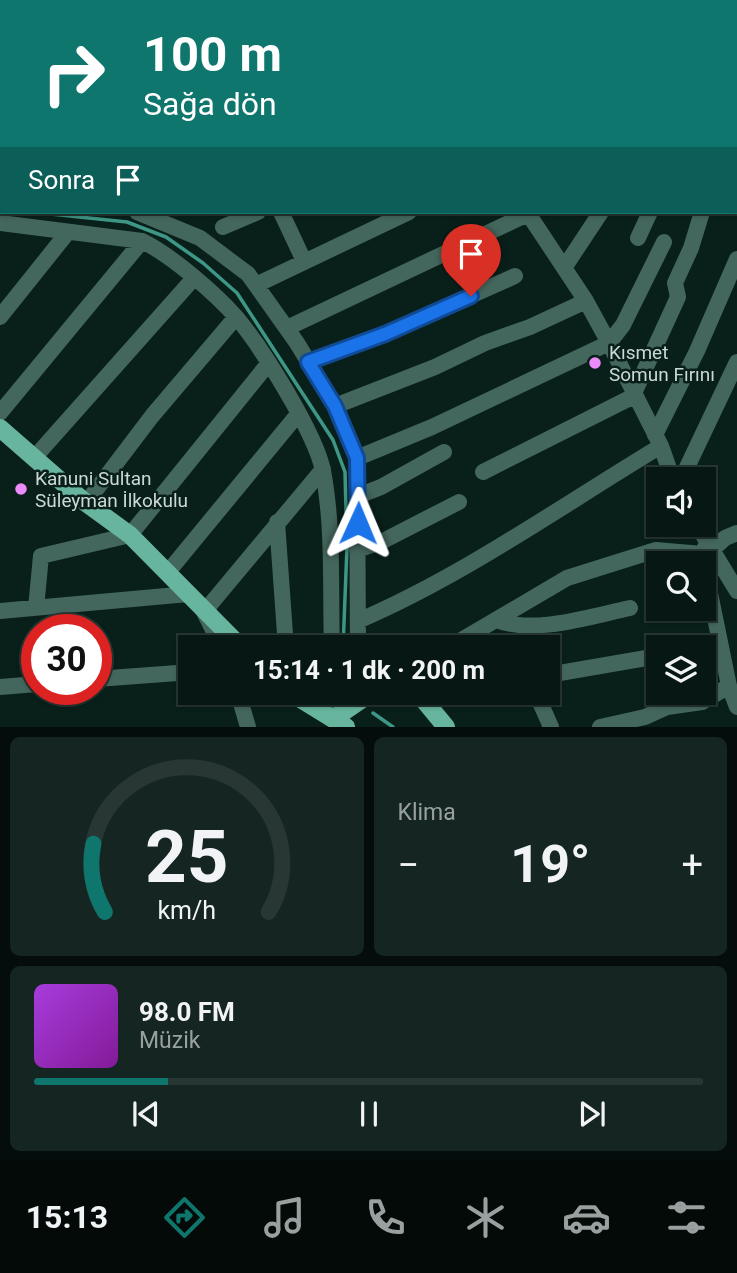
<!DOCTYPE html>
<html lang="tr">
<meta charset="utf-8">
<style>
body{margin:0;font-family:Roboto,sans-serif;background:#152522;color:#f1f3f6;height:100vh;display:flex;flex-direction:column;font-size:26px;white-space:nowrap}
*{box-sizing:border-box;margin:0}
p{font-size:23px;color:#98a0a0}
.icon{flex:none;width:38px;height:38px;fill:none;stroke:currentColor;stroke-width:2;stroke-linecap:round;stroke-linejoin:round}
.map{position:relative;height:727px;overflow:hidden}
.panel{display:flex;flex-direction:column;gap:10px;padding:10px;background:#040d0b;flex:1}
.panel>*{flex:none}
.guide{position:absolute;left:0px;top:0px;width:738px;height:214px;box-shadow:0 2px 5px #0004,0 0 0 2px #283734;background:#0f766e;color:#fff;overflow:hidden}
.controls{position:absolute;left:646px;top:467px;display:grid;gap:14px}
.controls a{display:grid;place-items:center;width:70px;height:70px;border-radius:0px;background:#071814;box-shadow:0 2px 5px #0004,0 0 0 2px #283734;font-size:35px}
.speed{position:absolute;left:21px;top:614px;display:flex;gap:14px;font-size:35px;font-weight:700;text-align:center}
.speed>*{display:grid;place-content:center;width:91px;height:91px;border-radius:50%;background:#071814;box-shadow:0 2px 5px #0004,0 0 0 2px #283734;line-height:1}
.speed .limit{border:10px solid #d22;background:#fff;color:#111}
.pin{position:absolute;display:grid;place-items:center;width:60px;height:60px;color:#fff;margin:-72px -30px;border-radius:50% 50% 50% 0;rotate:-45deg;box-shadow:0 0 7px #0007}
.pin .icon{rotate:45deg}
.me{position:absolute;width:77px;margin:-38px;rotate:1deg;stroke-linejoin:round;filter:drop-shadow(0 0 5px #0008)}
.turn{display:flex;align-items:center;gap:24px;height:147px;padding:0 28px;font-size:32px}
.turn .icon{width:91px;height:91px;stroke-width:2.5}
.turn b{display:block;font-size:49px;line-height:60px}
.then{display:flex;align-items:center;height:66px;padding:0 28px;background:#0003;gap:14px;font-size:26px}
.big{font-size:52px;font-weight:700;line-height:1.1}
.panel .tile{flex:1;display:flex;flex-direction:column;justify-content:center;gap:10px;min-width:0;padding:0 24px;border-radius:10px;background:#152522}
.panel .dial{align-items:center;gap:0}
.dial svg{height:182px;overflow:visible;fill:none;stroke:#283734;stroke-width:7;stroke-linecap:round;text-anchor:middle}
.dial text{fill:#f1f3f6;stroke:none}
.song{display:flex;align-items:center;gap:21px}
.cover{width:84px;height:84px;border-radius:10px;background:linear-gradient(135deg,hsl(280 70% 55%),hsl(290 70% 35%))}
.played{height:7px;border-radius:4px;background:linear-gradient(90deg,#0f766e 20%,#283734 20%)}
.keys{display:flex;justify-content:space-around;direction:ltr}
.heat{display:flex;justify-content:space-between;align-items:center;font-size:38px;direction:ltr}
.panel .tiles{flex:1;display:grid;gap:10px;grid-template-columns:1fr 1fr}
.tile:last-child{grid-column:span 2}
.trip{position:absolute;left:178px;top:635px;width:382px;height:70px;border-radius:0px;background:#071814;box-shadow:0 2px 5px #0004,0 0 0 2px #283734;font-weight:700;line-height:70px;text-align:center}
.tab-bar{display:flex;height:112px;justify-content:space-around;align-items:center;background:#030a08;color:#98a0a0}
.tab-bar .icon{width:49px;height:49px}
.tab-bar .on{color:#0f766e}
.tab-bar b{font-size:32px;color:#f1f3f6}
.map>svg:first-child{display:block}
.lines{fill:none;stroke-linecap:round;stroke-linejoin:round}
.stream{stroke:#3e9786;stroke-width:3.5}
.minor{stroke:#44675d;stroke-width:16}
.major{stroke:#67b59f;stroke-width:18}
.route-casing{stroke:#114b97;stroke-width:18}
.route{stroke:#1a73e8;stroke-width:12}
.poi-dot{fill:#ec8cfa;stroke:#09201a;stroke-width:2.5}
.labels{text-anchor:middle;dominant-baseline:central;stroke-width:5;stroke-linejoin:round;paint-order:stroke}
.poi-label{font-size:19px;fill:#cbd8d4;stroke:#09201a;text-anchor:start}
</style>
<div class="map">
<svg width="737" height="727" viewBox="0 0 737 727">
<rect width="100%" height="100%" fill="#09201a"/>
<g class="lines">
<path class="stream" d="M 0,208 L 2,209
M 32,212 L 127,222 L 166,237 L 203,263 L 237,293 L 333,440 L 345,472 L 347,547 L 343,648
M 373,713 L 393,727"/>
<path class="minor" d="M 6,0 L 6,2
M 51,0 L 51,2
M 178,0 L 179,2
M 633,0 L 633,2
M 667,0 L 667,2
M 704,0 L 704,2
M 203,2 L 207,0
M 327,2 L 331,0
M 385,2 L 387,0
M 457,2 L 459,0
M 527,2 L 529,0
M 0,81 L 2,80
M 0,131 L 2,130
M 0,185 L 2,184
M 0,198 L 2,198
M 137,212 L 200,238 L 248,274 L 297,343 L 335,406 L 357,458 L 358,648
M 281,212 L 304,261
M 527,212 L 586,301 L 609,343 L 661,446 L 673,480
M 0,223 L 142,241 C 171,255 215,293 237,318 C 262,348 316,434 323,471 C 334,529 330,589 332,648
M 223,227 L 258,212
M 638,238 L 650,212
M 564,268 L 601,212
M 256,285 L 409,212
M 0,317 L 68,232
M 287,328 L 532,212
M 308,362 L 385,334 L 515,276
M 635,391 L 678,297 L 675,283 L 691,248 L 702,212
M 335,406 L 435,367 L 485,343 L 530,327 L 586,301
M 0,413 L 142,241
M 655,435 L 697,351 L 737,259
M 34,458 L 194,278
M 357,458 L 432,427 L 609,343 L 623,325 L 664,242
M 483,472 L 634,396
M 681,480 L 737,362
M 358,496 L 381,487 L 444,452
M 86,503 L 152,416 L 236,317
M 277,522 L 286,648
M 697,525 L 737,591
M 713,549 L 725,538 L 737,533
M 357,550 L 381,542 L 459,502
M 702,554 L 729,686 L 737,707
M 168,572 L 298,414
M 36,608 L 41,556 L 130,535 L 268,364
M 0,611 L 188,594
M 497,620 C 533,635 592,616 630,608
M 358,621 C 465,575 561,506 661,446
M 222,648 L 204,612 L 323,469
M 448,648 L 567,578 L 656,550 L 702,554 L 708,541
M 704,652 L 721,647
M 548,675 L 658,656
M 96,679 L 191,672
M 0,687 L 37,684
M 238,693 L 248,727
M 335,693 L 339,714
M 467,693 L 476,693
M 536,693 L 551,727
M 600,727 L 645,717 L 667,707 L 702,702 L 729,686"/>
<path class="major" d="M 0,428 L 86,503 L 130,535 L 242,648
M 291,693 L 346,727
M 418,693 L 446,727
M 333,719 L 371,693"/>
</g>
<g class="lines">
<defs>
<path id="route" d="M 358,523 L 357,458 L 335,406 L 308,362 L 385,334 L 471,296"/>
</defs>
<use href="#route" class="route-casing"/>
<use href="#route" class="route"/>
</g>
<g class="poi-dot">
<circle cx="595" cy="363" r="7"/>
<circle cx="21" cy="489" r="7"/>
</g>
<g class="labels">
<g class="poi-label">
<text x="609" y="352">Kısmet<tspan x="609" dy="22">Somun Fırını</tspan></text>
<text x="35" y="478">Kanuni Sultan<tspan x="35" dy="22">Süleyman İlkokulu</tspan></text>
</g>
</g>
</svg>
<div class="controls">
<a><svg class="icon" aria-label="sound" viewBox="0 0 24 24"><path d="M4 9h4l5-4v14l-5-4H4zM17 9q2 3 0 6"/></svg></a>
<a><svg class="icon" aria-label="search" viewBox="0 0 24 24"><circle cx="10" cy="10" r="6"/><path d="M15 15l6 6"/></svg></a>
<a><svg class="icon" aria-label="layers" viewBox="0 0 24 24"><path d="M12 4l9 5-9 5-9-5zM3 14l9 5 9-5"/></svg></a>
</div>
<div class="speed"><div class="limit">30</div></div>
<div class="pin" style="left:471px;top:296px;background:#d93025"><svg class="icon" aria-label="arrive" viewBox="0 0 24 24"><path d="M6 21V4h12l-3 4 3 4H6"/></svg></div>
<svg class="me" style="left:358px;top:523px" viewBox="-20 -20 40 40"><path d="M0-17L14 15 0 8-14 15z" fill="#1a73e8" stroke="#fff" stroke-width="4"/></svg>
<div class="trip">15:14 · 1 dk · 200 m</div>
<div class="guide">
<div class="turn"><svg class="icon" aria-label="right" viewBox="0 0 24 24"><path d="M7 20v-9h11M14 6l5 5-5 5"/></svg><div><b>100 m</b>Sağa dön</div></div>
<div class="then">Sonra<svg class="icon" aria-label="arrive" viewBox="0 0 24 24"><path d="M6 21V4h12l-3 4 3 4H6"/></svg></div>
</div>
</div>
<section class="panel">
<div class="tiles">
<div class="tile dial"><svg viewBox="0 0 100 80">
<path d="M14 69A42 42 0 1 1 86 69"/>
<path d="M14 69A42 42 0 0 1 9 39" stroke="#0f766e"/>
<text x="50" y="56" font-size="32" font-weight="700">25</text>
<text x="50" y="72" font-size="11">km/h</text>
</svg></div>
<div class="tile"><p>Klima</p>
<div class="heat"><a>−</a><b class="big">19°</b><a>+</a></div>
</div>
<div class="tile">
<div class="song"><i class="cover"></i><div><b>98.0 FM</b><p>Müzik</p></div></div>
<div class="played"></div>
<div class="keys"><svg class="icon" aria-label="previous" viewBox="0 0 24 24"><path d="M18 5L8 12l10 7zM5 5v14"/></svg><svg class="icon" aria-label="pause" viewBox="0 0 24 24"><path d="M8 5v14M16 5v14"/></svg><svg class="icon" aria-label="next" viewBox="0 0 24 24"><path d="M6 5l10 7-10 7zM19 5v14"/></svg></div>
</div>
</div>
</section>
<nav class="tab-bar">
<b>15:13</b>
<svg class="icon on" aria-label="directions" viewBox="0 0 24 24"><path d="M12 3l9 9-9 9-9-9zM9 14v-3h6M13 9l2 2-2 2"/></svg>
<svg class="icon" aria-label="music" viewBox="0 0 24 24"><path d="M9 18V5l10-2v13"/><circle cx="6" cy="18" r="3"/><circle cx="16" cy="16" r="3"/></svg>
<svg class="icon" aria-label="phone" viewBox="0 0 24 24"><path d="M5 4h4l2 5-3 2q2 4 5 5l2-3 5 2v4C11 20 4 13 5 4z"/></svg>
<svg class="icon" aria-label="climate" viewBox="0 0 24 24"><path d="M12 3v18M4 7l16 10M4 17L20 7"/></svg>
<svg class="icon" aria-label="car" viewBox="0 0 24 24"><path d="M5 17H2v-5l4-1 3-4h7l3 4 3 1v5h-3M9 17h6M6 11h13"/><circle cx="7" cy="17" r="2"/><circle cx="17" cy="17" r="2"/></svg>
<svg class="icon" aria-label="filters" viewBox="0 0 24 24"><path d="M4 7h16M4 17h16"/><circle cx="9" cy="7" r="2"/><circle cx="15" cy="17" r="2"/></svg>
</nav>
